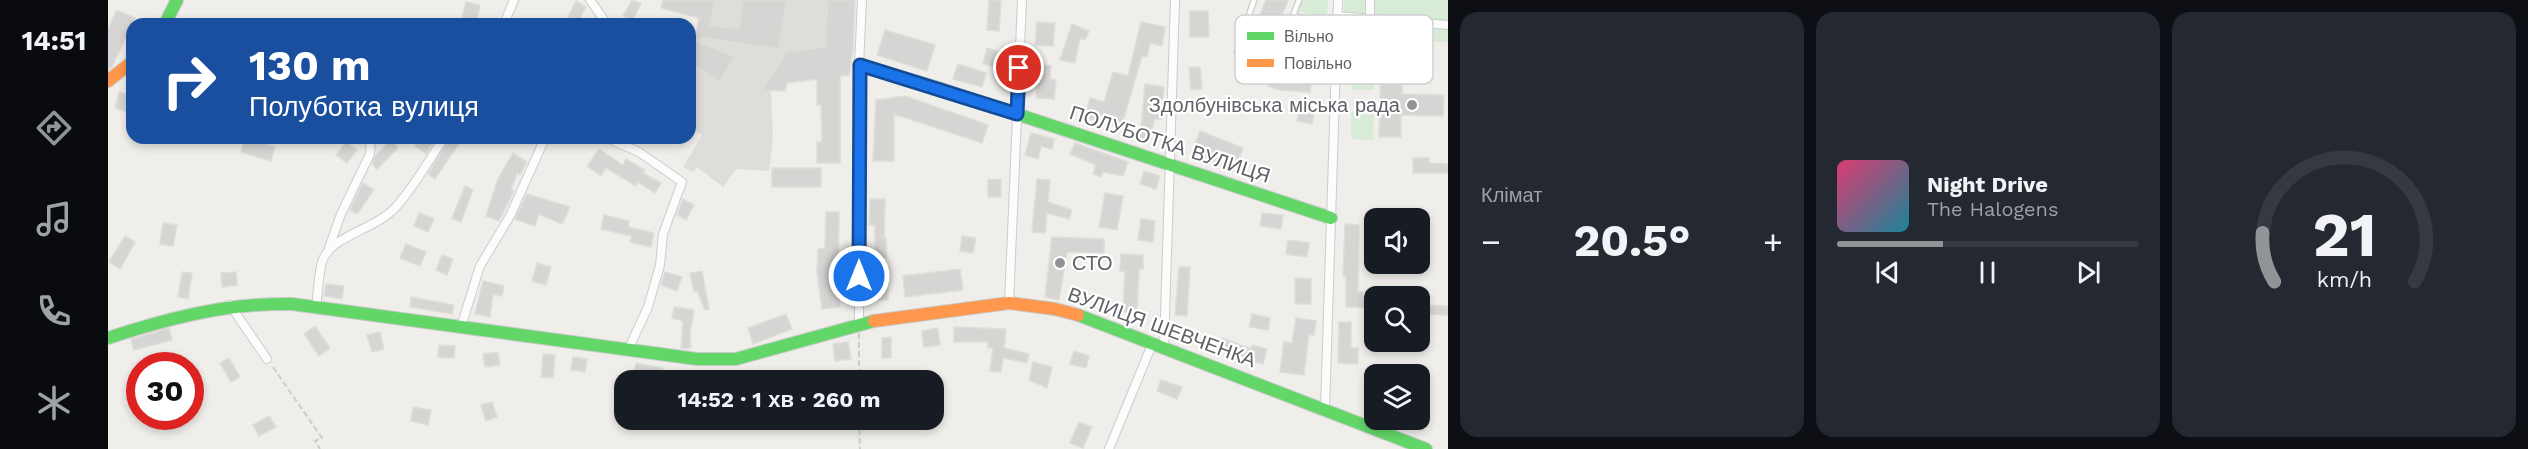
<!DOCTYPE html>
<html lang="uk">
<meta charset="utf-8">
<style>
body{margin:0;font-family:"Work Sans",sans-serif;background:#242831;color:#f1f3f6;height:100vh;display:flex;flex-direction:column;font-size:22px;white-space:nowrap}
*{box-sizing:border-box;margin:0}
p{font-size:20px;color:#9ea1a6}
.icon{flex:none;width:33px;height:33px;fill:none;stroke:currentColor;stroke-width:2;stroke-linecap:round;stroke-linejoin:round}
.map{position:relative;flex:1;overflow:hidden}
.panel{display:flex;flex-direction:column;gap:12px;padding:12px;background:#0d0f14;width:1080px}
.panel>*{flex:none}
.hud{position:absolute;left:18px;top:18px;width:570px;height:126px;border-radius:18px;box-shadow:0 3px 9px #0003;background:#1a4fa0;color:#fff;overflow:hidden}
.fabs{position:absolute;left:1256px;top:208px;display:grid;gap:12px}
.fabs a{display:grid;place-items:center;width:66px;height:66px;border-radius:12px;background:#171b24;box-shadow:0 3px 9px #0003;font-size:30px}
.speed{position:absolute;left:18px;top:352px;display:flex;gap:12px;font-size:30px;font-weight:700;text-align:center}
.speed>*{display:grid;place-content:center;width:78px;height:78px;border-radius:50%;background:#171b24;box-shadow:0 3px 9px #0003;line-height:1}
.speed .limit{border:9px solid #d22;background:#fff;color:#111}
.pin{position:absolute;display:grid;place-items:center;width:51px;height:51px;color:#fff;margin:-26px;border:3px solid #fff;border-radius:50%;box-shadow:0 2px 6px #0007}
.me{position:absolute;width:66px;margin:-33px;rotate:0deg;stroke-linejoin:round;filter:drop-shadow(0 0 4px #0008)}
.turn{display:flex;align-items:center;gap:21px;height:126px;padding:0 24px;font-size:27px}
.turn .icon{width:78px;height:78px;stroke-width:2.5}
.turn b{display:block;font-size:42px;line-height:51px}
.big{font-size:45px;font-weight:700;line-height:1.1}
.panel .card{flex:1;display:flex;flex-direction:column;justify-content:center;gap:9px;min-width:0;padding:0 21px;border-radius:18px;background:#242831}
.panel .dial{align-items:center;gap:0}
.dial svg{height:156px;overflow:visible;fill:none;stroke:#363941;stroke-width:7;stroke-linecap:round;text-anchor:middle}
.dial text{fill:#f1f3f6;stroke:none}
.song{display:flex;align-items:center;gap:18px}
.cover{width:72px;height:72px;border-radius:9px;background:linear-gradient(135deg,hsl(340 70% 55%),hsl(190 70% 35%))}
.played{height:6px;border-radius:3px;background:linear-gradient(90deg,#919496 35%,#363941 35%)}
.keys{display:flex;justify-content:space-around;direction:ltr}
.heat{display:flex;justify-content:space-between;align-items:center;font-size:33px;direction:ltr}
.panel .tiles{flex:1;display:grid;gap:12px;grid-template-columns:repeat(3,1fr)}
.trip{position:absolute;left:506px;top:370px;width:330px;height:60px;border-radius:18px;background:#171b24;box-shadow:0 3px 9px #0003;font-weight:700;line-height:60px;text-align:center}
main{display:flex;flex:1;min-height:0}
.tab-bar{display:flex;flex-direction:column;width:108px;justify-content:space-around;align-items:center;background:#090b0e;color:#9ea1a6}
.tab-bar .icon{width:42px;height:42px}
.tab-bar .current{color:#919496}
.tab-bar b{font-size:27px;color:#f1f3f6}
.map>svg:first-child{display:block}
.industrial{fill:#dfddda}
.green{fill:#d8ebd6}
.building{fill:#d6d5d3;stroke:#deddd9;stroke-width:1.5}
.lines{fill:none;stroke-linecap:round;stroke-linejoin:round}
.lane-casing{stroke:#cbcccc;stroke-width:7}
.street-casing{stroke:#cbcccc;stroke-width:10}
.fast-casing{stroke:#cacacb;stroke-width:14}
.slow-casing{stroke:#cacacb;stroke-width:14}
.path{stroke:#cacfcc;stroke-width:2;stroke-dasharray:6 3;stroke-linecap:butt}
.lane{stroke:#fdfcfc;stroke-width:4.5}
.street{stroke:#fdfcfc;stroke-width:8}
.fast{stroke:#63d668;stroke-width:12}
.slow{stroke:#ff974d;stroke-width:12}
.route-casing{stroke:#114b97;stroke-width:15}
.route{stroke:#1a73e8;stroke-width:10}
.poi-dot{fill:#919496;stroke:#fff;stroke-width:2}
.labels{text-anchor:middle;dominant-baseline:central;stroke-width:4.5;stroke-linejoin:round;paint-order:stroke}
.poi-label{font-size:20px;fill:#5f6368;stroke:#fff;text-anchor:end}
.street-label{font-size:20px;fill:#5f6368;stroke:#fff}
.key{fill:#fff;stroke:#cfd0d2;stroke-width:1.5}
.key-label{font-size:16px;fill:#5f6368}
</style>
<main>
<nav class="tab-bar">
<b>14:51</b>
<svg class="icon current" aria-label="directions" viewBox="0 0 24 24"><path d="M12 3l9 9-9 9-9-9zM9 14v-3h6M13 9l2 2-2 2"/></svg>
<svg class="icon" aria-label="music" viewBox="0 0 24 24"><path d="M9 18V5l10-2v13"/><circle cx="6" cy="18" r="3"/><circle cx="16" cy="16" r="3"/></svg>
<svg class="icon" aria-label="phone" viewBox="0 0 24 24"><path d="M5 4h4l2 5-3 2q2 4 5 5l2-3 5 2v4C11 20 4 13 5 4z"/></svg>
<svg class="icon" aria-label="climate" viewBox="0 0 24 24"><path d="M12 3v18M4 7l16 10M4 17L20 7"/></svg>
</nav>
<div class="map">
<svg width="1340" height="449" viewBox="0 0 1340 449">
<rect width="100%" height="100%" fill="#efeeea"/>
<path class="industrial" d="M 591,0 L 747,0 L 741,75 L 679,83 L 677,91 L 663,91 L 665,138 L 661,171 L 628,169 L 615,187 L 589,167 L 586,172 L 575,167 L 594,135 L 582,127 L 582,43 L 588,36 Z"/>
<path class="green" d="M 1195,0 L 1220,0 L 1219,20 L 1190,11 Z
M 1236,0 L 1340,0 L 1340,42 L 1235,41 Z
M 1245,60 L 1267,60 L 1266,90 L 1244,90 Z
M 1243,112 L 1266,112 L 1265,140 L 1243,139 Z"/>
<path class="building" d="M 524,0 L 533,4 L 524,21 L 515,16 Z
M 555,0 L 607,0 L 602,25 L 631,29 L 635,0 L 678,0 L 671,49 L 588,37 L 591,18 L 553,8 Z
M 720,0 L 747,0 L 745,49 L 741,75 L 732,76 L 732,163 L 709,163 L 709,142 L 714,142 L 713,105 L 709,105 L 709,79 L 679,83 L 677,91 L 655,90 L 678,52 L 717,47 Z
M 881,0 L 893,0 L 891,31 L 879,30 Z
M 1158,0 L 1180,0 L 1157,59 L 1138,52 Z
M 468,1 L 478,7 L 470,22 L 460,17 Z
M 358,2 L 372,5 L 368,24 L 353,22 Z
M 9,10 L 27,18 L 4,67 L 0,70 L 0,29 Z
M 1082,11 L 1100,11 L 1101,37 L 1082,37 Z
M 929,22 L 947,23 L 945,46 L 927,45 Z
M 1033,22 L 1057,27 L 1054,46 L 1042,43 L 1039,57 L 1034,56 L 1013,128 L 977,117 L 982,98 L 996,102 L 1005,72 L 1020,76 Z
M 964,24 L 981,31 L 977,40 L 972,38 L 967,63 L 952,60 Z
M 777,30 L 827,45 L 819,71 L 769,55 Z
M 582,39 L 628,57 L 611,82 L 582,62 Z
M 879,48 L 901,54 L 897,70 L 875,64 Z
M 1273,63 L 1295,64 L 1294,94 L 1336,95 L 1335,116 L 1293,115 L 1293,137 L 1271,137 Z
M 850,64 L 878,73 L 874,87 L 845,79 Z
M 931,65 L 943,66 L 942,79 L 948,80 L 946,99 L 928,98 Z
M 1092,67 L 1094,89 L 1083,90 L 1081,68 Z
M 1181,76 L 1203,78 L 1202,92 L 1172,90 L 1160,86 L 1163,77 L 1181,83 Z
M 1037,84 L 1056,87 L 1053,119 L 1047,119 L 1039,142 L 1026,137 L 1029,127 L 1033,128 Z
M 11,92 L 24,95 L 20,112 L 7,108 Z
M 797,96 L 880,125 L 874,143 L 786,114 L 786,161 L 765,161 L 768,100 Z
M 1191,108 L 1207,111 L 1204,124 L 1189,121 Z
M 1092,131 L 1135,148 L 1127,171 L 1083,154 Z
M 923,133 L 946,139 L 944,149 L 933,146 L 930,159 L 917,155 Z
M 136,138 L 167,147 L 163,161 L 133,152 Z
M 313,138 L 328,138 L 318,154 L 307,146 Z
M 342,138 L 355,138 L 327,179 L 320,174 Z
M 283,140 L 290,148 L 269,169 L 264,164 L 268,155 Z
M 238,142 L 249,150 L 239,163 L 228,155 Z
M 967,143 L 1020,162 L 1015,176 L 995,172 L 993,177 L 985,174 L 988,165 L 962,154 Z
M 491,149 L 515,165 L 518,159 L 537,170 L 535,173 L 553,183 L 547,193 L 530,182 L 528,186 L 498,168 L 493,176 L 479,166 Z
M 405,153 L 419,162 L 412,175 L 409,173 L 403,190 L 406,191 L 391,221 L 378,216 L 390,179 Z
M 1305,158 L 1321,158 L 1321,163 L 1340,164 L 1340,173 L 1305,173 Z
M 664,168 L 713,168 L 713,187 L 664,187 Z
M 1036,171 L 1052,176 L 1048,189 L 1032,184 Z
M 893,179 L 893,197 L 880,197 L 880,180 Z
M 929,179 L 942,180 L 940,202 L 964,210 L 961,219 L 939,213 L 937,233 L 924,232 Z
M 255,183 L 266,190 L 249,214 L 242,210 Z
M 357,186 L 365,190 L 353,222 L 344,218 Z
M 997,193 L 1015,196 L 1009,230 L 991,227 Z
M 419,194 L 462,207 L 454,224 L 431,214 L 427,226 L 407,219 Z
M 575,199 L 586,205 L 578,220 L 569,215 Z
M 762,199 L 777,199 L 776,238 L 778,238 L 779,258 L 767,259 L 767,225 L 761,225 Z
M 718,212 L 731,212 L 730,277 L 732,307 L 714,309 L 709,273 L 710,249 L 717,249 Z
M 311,213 L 326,219 L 320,232 L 306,226 Z
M 1154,213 L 1175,215 L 1173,229 L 1152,226 Z
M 496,215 L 521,221 L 520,227 L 546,233 L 543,247 L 522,242 L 524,236 L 493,229 Z
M 1033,219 L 1047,221 L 1045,242 L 1030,240 Z
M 55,223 L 69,225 L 65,246 L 52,244 Z
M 1237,224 L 1251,225 L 1250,292 L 1255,292 L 1255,297 L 1266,297 L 1266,308 L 1238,307 L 1238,276 L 1235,276 Z
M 17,236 L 27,242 L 12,269 L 1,262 Z
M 854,236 L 868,238 L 865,253 L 852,251 Z
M 944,237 L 996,239 L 996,253 L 959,252 L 951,300 L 937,297 Z
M 1180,240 L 1201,243 L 1199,257 L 1178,254 Z
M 298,244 L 318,252 L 312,266 L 292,258 Z
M 1013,254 L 1035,255 L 1035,269 L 1031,269 L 1029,312 L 1015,312 L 1017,271 L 1012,271 Z
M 334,255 L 345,259 L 339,275 L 328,270 Z
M 429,263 L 443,267 L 438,285 L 424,281 Z
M 1071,267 L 1082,267 L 1079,316 L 1067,315 Z
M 852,269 L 855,290 L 797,297 L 795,276 Z
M 594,271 L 601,309 L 597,310 L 589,291 L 586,292 L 582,273 Z
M 74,272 L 84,273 L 80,299 L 70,297 Z
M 128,272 L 129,285 L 114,287 L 113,273 Z
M 557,272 L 574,277 L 569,291 L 553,285 Z
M 1187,278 L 1203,279 L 1203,304 L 1187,304 Z
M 375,281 L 396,286 L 394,296 L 385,294 L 382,317 L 367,314 Z
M 758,283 L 780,283 L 780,300 L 758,300 Z
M 218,284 L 236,286 L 234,299 L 216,296 Z
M 303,297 L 346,305 L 344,314 L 302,307 Z
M 1312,305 L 1340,306 L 1340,315 L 1312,314 Z
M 566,307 L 586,310 L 582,333 L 583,347 L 579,349 L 573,348 L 575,321 L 564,318 Z
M 678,314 L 684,329 L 645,344 L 640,328 Z
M 1144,314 L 1162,318 L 1160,330 L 1141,327 Z
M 1188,318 L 1208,321 L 1206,335 L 1201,334 L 1196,375 L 1172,372 L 1176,342 L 1184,343 Z
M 1231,322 L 1243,322 L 1243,348 L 1250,348 L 1250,364 L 1230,363 Z
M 207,326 L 222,348 L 211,356 L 196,334 Z
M 846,327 L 898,329 L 896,348 L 921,354 L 919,363 L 895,358 L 893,372 L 882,371 L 885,348 L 880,348 L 880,342 L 846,342 Z
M 61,328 L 64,340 L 26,350 L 23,339 Z
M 830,328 L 832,345 L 816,347 L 814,331 Z
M 272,332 L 276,349 L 264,352 L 259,335 Z
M 783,337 L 783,358 L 774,358 L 774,338 Z
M 1115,338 L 1143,349 L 1144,345 L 1159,349 L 1155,364 L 1111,349 Z
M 740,342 L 743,359 L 727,361 L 725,344 Z
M 331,345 L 347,346 L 346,358 L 330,357 Z
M 966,351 L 981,356 L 978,368 L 962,364 Z
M 390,352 L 392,365 L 377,367 L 375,354 Z
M 435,354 L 447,355 L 445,378 L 433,377 Z
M 465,357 L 479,359 L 477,372 L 463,370 Z
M 121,358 L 132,377 L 123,382 L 112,363 Z
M 925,362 L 944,367 L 939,388 L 921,380 Z
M 528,363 L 555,368 L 553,381 L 525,381 Z
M 1053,380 L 1074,387 L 1069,399 L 1049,391 Z
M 384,402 L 389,417 L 378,421 L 373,405 Z
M 305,407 L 323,410 L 320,425 L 303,421 Z
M 161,416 L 168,427 L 151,436 L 145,425 Z
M 971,422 L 984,427 L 975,448 L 962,443 Z"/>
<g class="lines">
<defs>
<path id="lane" d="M 1185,15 L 1230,29
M 1129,52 L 1146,0
M 1166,63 L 1191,0"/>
<path id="street" d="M 482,0 L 499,24
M 1229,16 L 1340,25
M 1262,17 L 1262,0
M 396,24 L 406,0
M 499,138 L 531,152 L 574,182 L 555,234 L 552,265 L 540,307 L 520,350
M 221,248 L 233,214 L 262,154 L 263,138
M 901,303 L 914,0
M 122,305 L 159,359
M 208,308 C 210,293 210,277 214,262 C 222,236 264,231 286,209 C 305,189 320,161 336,138
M 751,323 L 751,65 L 754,0
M 353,327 L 372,266 L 402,216 L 437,138
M 1056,347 L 1067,0
M 1217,409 L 1230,0
M 1001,449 L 1045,342"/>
<path id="fast" d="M 57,24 L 69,0
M 751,65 L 827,87 L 1223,218
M 970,315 L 1318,449
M 0,338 C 61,318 119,303 184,304 L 589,359 L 628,359 L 766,321"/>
<path id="slow" d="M 0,81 L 24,62
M 766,321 L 901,303 L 947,309 L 970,315"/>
</defs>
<use href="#lane" class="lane-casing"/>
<use href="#street" class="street-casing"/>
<use href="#fast" class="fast-casing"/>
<use href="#slow" class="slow-casing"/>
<path class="path" d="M 751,333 L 751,381
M 165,367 L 214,438 L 207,441 L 212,449
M 751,420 L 752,449"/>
<use href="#lane" class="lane"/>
<use href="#street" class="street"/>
<use href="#fast" class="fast"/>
<use href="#slow" class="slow"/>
</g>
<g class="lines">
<defs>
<path id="route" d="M 751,276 L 752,65 L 909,114 L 911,68"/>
</defs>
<use href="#route" class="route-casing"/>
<use href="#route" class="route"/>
</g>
<g class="poi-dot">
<circle cx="1304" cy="105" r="6"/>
<circle cx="952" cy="263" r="6"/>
</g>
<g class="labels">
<g class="poi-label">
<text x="1292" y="105">Здолбунівська міська рада</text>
<text x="964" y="263" text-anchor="start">СТО</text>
</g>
<g class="street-label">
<text transform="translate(1062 144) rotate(18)">ПОЛУБОТКА ВУЛИЦЯ</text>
<text transform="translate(1054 327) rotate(20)">ВУЛИЦЯ ШЕВЧЕНКА</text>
</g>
</g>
<rect x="1127" y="15" width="198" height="69" rx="9" class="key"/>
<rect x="1139" y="32" width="27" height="8" fill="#63d668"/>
<rect x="1139" y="59" width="27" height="8" fill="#ff974d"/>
<g class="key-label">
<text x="1176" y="42">Вільно</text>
<text x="1176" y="69">Повільно</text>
</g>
</svg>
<div class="fabs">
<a><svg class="icon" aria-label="sound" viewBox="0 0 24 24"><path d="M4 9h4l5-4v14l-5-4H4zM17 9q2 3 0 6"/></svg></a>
<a><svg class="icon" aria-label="search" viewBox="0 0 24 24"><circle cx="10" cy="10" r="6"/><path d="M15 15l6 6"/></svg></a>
<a><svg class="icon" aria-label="layers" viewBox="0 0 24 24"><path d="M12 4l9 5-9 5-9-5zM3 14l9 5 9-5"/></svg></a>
</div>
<div class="speed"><div class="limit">30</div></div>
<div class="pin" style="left:911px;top:68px;background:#d93025"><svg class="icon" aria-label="arrive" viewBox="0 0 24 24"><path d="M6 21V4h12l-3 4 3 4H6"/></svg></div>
<svg class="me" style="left:751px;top:276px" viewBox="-20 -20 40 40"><circle r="17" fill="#1a73e8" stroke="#fff" stroke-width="3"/><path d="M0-11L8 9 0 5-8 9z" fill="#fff"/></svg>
<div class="trip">14:52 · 1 хв · 260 m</div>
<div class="hud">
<div class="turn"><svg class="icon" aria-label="right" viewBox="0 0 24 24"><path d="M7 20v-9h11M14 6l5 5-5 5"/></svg><div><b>130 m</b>Полуботка вулиця</div></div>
</div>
</div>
<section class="panel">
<div class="tiles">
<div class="card"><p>Клімат</p>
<div class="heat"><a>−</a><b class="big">20.5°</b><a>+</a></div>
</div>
<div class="card">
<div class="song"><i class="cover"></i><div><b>Night Drive</b><p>The Halogens</p></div></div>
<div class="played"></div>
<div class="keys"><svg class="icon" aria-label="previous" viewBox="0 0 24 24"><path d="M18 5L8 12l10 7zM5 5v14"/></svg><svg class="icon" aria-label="pause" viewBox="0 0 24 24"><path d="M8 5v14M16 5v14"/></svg><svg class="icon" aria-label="next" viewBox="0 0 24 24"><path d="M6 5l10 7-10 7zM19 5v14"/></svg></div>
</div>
<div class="card dial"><svg viewBox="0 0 100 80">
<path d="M14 69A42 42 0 1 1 86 69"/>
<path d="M14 69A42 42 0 0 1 8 44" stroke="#919496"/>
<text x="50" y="56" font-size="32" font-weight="700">21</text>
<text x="50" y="72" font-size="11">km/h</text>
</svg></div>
</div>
</section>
</main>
